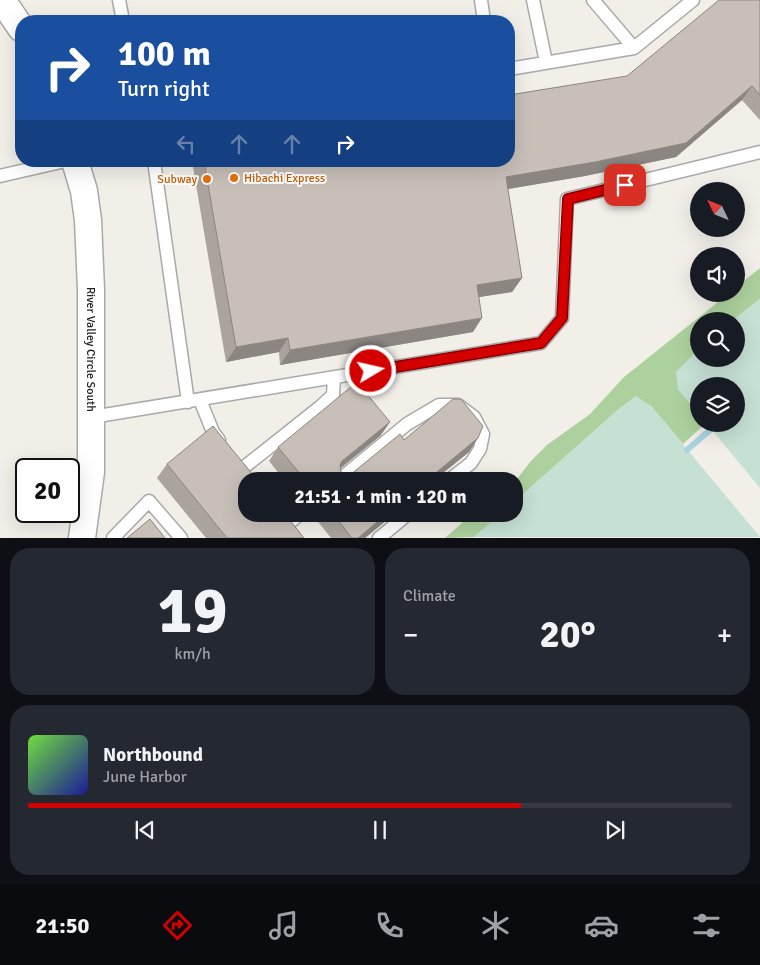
<!DOCTYPE html>
<meta charset="utf-8">
<style>
body{margin:0;font-family:Signika,sans-serif;background:#242831;color:#f1f3f6;height:100vh;display:flex;flex-direction:column;font-size:19px;white-space:nowrap}
*{box-sizing:border-box;margin:0}
p{font-size:16px;color:#9ea1a6}
.icon{flex:none;width:28px;height:28px;fill:none;stroke:currentColor;stroke-width:2;stroke-linecap:round;stroke-linejoin:round}
.map{position:relative;height:538px;overflow:hidden}
.panel{display:flex;flex-direction:column;gap:10px;padding:10px;background:#0d0f14;flex:1}
.panel>*{flex:none}
.guide{position:absolute;left:15px;top:15px;width:500px;height:152px;border-radius:20px;box-shadow:0 5px 20px #0002;background:#1a4fa0;color:#fff;overflow:hidden}
.needle{width:32px;rotate:313deg}
.tools{position:absolute;left:690px;top:182px;display:grid;gap:10px}
.tools a{display:grid;place-items:center;width:55px;height:55px;border-radius:50%;background:#171b24;box-shadow:0 5px 20px #0002;font-size:25px}
.speed{position:absolute;left:15px;top:458px;display:flex;gap:10px;font-size:25px;font-weight:700;text-align:center}
.speed>*{display:grid;place-content:center;width:65px;height:65px;border-radius:50%;background:#171b24;box-shadow:0 5px 20px #0002;line-height:1}
.speed .limit{border:2px solid #111;border-radius:8px;background:#fff;color:#111}
.pin{position:absolute;display:grid;place-items:center;width:42px;height:42px;color:#fff;margin:-21px;border-radius:10px;box-shadow:0 2px 8px #0006}
.me{position:absolute;width:55px;margin:-28px;rotate:81deg;stroke-linejoin:round;filter:drop-shadow(0 0 4px #0008)}
.turn{display:flex;align-items:center;gap:18px;height:105px;padding:0 20px;font-size:22px}
.turn .icon{width:65px;height:65px;stroke-width:2.5}
.turn b{display:block;font-size:35px;line-height:42px}
.lanes{display:flex;align-items:center;height:48px;padding:0 20px;background:#0003;justify-content:center;gap:25px;direction:ltr}
.lanes .off{opacity:.35}
.big{font-size:38px;font-weight:700;line-height:1.1}
.panel .tile{flex:1;display:flex;flex-direction:column;justify-content:center;gap:8px;min-width:0;padding:0 18px;border-radius:20px;background:#242831}
.panel .dial{align-items:center;gap:0}
.dial b{font-size:65px;line-height:1}
.song{display:flex;align-items:center;gap:15px}
.cover{width:60px;height:60px;border-radius:8px;background:linear-gradient(135deg,hsl(100 70% 55%),hsl(240 70% 35%))}
.played{height:5px;border-radius:2px;background:linear-gradient(90deg,#d40000 70%,#363941 70%)}
.keys{display:flex;justify-content:space-around;direction:ltr}
.heat{display:flex;justify-content:space-between;align-items:center;font-size:28px;direction:ltr}
.panel .tiles{flex:1;display:grid;gap:10px;grid-template-columns:1fr 1fr}
.tile:last-child{grid-column:span 2}
.trip{position:absolute;left:238px;top:472px;width:285px;height:50px;border-radius:20px;background:#171b24;box-shadow:0 5px 20px #0002;font-weight:700;line-height:50px;text-align:center}
.menu{display:flex;height:80px;justify-content:space-around;align-items:center;background:#090b0e;color:#9ea1a6}
.menu .icon{width:35px;height:35px}
.menu .active{color:#d40000}
.menu b{font-size:22px;color:#f1f3f6}
.map>svg:first-child{display:block}
.forest{fill:#add19e}
.wetland{fill:#c6e0d4}
.lines{fill:none;stroke-linecap:round;stroke-linejoin:round}
.stream{stroke:#aad3df;stroke-width:6}
.service-casing{stroke:#a9a9a9;stroke-width:15}
.minor-casing{stroke:#a9a9a9;stroke-width:29}
.service{stroke:#fff;stroke-width:12}
.minor{stroke:#fff;stroke-width:26}
.wall{fill:#aba49e}
.shaded-wall{fill:#8b8681}
.building{fill:#c7bfb8;stroke:#8b8681}
.route-casing{stroke:#8a0000;stroke-width:12}
.route{stroke:#d40000;stroke-width:9}
.food-dot{fill:#e8710a;stroke:#fff;stroke-width:2}
.labels{text-anchor:middle;dominant-baseline:central;stroke-width:4;stroke-linejoin:round;paint-order:stroke}
.food-label{font-size:12px;fill:#c56008;stroke:#fff;text-anchor:start}
.street-label{font-size:12px;fill:#222;stroke:#fff}
</style>
<div class="map">
<svg width="760" height="538" viewBox="0 0 760 538">
<rect width="100%" height="100%" fill="#f2efe9"/>
<path class="forest" d="M 760,268 L 760,299 L 732,321 L 699,321 L 699,349 L 695,352 L 678,389 L 699,414 L 699,424 L 705,424 L 683,444 L 651,406 L 635,397 L 619,409 L 514,502 L 514,483 L 530,462 L 547,445 L 590,414 L 624,377 L 728,294 L 736,294 L 736,287 Z
M 472,514 L 501,514 L 474,537 L 445,538 Z"/>
<path class="wetland" d="M 760,299 L 760,488 L 707,424 L 736,424 L 736,386 L 699,386 L 699,414 L 678,389 L 676,372 L 699,349 L 699,359 L 736,359 L 736,321 L 732,321 Z
M 636,396 L 651,406 L 760,537 L 474,537 L 501,514 L 514,514 L 514,502 L 619,409 Z"/>
<g class="lines">
<path class="stream" d="M 687,450 L 711,429"/>
<defs>
<path id="service" d="M 119,0 L 123,21
M 481,0 L 484,21
M 533,0 L 546,62
M 593,0 L 634,48
M 509,69 L 634,48 L 693,0
M 154,161 L 188,402
M 0,176 L 65,161
M 200,400 L 213,432 L 219,440
M 92,417 L 541,343 L 562,318 L 567,199 L 760,152
M 243,468 L 320,407 L 333,395 L 334,378
M 338,481 L 407,424 L 439,405 L 458,405 L 474,417 L 483,434 L 480,449 L 471,463 L 448,481
M 289,523 L 300,514
M 113,538 L 149,501 L 181,538
M 379,538 L 408,514"/>
<g id="minor">
<path d="M 2,0 L 21,28"/>
<path id="s1" d="M 75,161 L 84,191 L 88,220 L 91,290 L 91,472 L 82,538"/>
</g>
</defs>
<use href="#service" class="service-casing"/>
<use href="#minor" class="minor-casing"/>
<use href="#service" class="service"/>
<use href="#minor" class="minor"/>
</g>
<path class="wall" d="M 760,0 L 760,120 L 742,100 L 676,157 L 585,176 L 508,189 L 522,278 L 512,292 L 479,297 L 473,332 L 280,365 L 279,352 L 226,362 L 192,161 L 509,161 L 627,76 Z
M 390,422 L 380,436 L 341,468 L 341,472 L 344,474 L 350,475 L 404,440 L 478,438 L 469,452 L 433,481 L 285,481 L 269,461 L 278,447 Z
M 167,464 L 304,538 L 206,538 L 157,478 Z
M 312,514 L 394,514 L 365,538 L 331,538 Z"/>
<path class="shaded-wall" d="M 752,86 L 742,100 L 676,157 L 585,176 L 496,191 L 506,177 Z
M 522,278 L 512,292 L 467,299 L 477,285 Z
M 482,318 L 473,332 L 280,365 L 290,350 Z
M 288,338 L 279,352 L 226,362 L 236,347 Z
M 390,422 L 380,436 L 332,475 L 342,461 Z
M 478,438 L 469,452 L 433,481 L 426,481 Z
M 387,514 L 394,514 L 365,538 L 358,538 Z"/>
<path class="building" d="M 719,0 L 760,0 L 760,95 L 752,86 L 686,143 L 595,162 L 506,177 L 522,278 L 477,285 L 482,318 L 290,350 L 288,338 L 236,347 L 204,161 L 509,161 L 509,95 L 627,76 Z
M 357,382 L 390,422 L 342,461 L 340,465 L 341,472 L 344,474 L 350,475 L 400,434 L 404,440 L 453,399 L 461,399 L 483,426 L 478,438 L 426,481 L 306,481 L 278,447 Z
M 213,426 L 258,481 L 246,481 L 246,514 L 285,514 L 304,538 L 227,538 L 167,464 Z
M 333,514 L 387,514 L 358,538 L 352,538 Z
M 150,519 L 165,538 L 127,538 Z"/>
<g class="lines">
<defs>
<path id="route" d="M 371,371 L 541,343 L 562,318 L 568,199 L 625,185"/>
</defs>
<use href="#route" class="route-casing"/>
<use href="#route" class="route"/>
</g>
<g class="food-dot">
<circle cx="234" cy="178" r="5"/>
<circle cx="207" cy="179" r="5"/>
</g>
<g class="labels">
<g class="food-label">
<text x="244" y="178">Hibachi Express</text>
<text x="197" y="179" text-anchor="end">Subway</text>
</g>
<g class="street-label">
<text stroke="none"><textPath href="#s1" startOffset="190">River Valley Circle South</textPath></text>
</g>
</g>
</svg>
<div class="tools">
<a><svg class="needle" viewBox="-14 -14 28 28"><path d="M0-13l5 13h-10z" fill="#e53935"/><path d="M0 13l5-13h-10z" fill="#9ea1a6"/></svg></a>
<a><svg class="icon" aria-label="sound" viewBox="0 0 24 24"><path d="M4 9h4l5-4v14l-5-4H4zM17 9q2 3 0 6"/></svg></a>
<a><svg class="icon" aria-label="search" viewBox="0 0 24 24"><circle cx="10" cy="10" r="6"/><path d="M15 15l6 6"/></svg></a>
<a><svg class="icon" aria-label="layers" viewBox="0 0 24 24"><path d="M12 4l9 5-9 5-9-5zM3 14l9 5 9-5"/></svg></a>
</div>
<div class="speed"><div class="limit">20</div></div>
<div class="pin" style="left:625px;top:185px;background:#d93025"><svg class="icon" aria-label="arrive" viewBox="0 0 24 24"><path d="M6 21V4h12l-3 4 3 4H6"/></svg></div>
<svg class="me" style="left:371px;top:371px" viewBox="-20 -20 40 40"><circle r="17" fill="#d40000" stroke="#fff" stroke-width="3"/><path d="M0-11L8 9 0 5-8 9z" fill="#fff"/></svg>
<div class="trip">21:51 · 1 min · 120 m</div>
<div class="guide">
<div class="turn"><svg class="icon" aria-label="right" viewBox="0 0 24 24"><path d="M7 20v-9h11M14 6l5 5-5 5"/></svg><div><b>100 m</b>Turn right</div></div>
<div class="lanes"><svg class="icon off" aria-label="left" viewBox="0 0 24 24"><path d="M17 20v-9H6M10 6l-5 5 5 5"/></svg><svg class="icon off" aria-label="ahead" viewBox="0 0 24 24"><path d="M12 20V5M6 11l6-6 6 6"/></svg><svg class="icon off" aria-label="ahead" viewBox="0 0 24 24"><path d="M12 20V5M6 11l6-6 6 6"/></svg><svg class="icon" aria-label="right" viewBox="0 0 24 24"><path d="M7 20v-9h11M14 6l5 5-5 5"/></svg></div>
</div>
</div>
<section class="panel">
<div class="tiles">
<div class="tile dial"><b>19</b><p>km/h</p></div>
<div class="tile"><p>Climate</p>
<div class="heat"><a>−</a><b class="big">20°</b><a>+</a></div>
</div>
<div class="tile">
<div class="song"><i class="cover"></i><div><b>Northbound</b><p>June Harbor</p></div></div>
<div class="played"></div>
<div class="keys"><svg class="icon" aria-label="previous" viewBox="0 0 24 24"><path d="M18 5L8 12l10 7zM5 5v14"/></svg><svg class="icon" aria-label="pause" viewBox="0 0 24 24"><path d="M8 5v14M16 5v14"/></svg><svg class="icon" aria-label="next" viewBox="0 0 24 24"><path d="M6 5l10 7-10 7zM19 5v14"/></svg></div>
</div>
</div>
</section>
<nav class="menu">
<b>21:50</b>
<svg class="icon active" aria-label="directions" viewBox="0 0 24 24"><path d="M12 3l9 9-9 9-9-9zM9 14v-3h6M13 9l2 2-2 2"/></svg>
<svg class="icon" aria-label="music" viewBox="0 0 24 24"><path d="M9 18V5l10-2v13"/><circle cx="6" cy="18" r="3"/><circle cx="16" cy="16" r="3"/></svg>
<svg class="icon" aria-label="phone" viewBox="0 0 24 24"><path d="M5 4h4l2 5-3 2q2 4 5 5l2-3 5 2v4C11 20 4 13 5 4z"/></svg>
<svg class="icon" aria-label="climate" viewBox="0 0 24 24"><path d="M12 3v18M4 7l16 10M4 17L20 7"/></svg>
<svg class="icon" aria-label="car" viewBox="0 0 24 24"><path d="M5 17H2v-5l4-1 3-4h7l3 4 3 1v5h-3M9 17h6M6 11h13"/><circle cx="7" cy="17" r="2"/><circle cx="17" cy="17" r="2"/></svg>
<svg class="icon" aria-label="filters" viewBox="0 0 24 24"><path d="M4 7h16M4 17h16"/><circle cx="9" cy="7" r="2"/><circle cx="15" cy="17" r="2"/></svg>
</nav>
